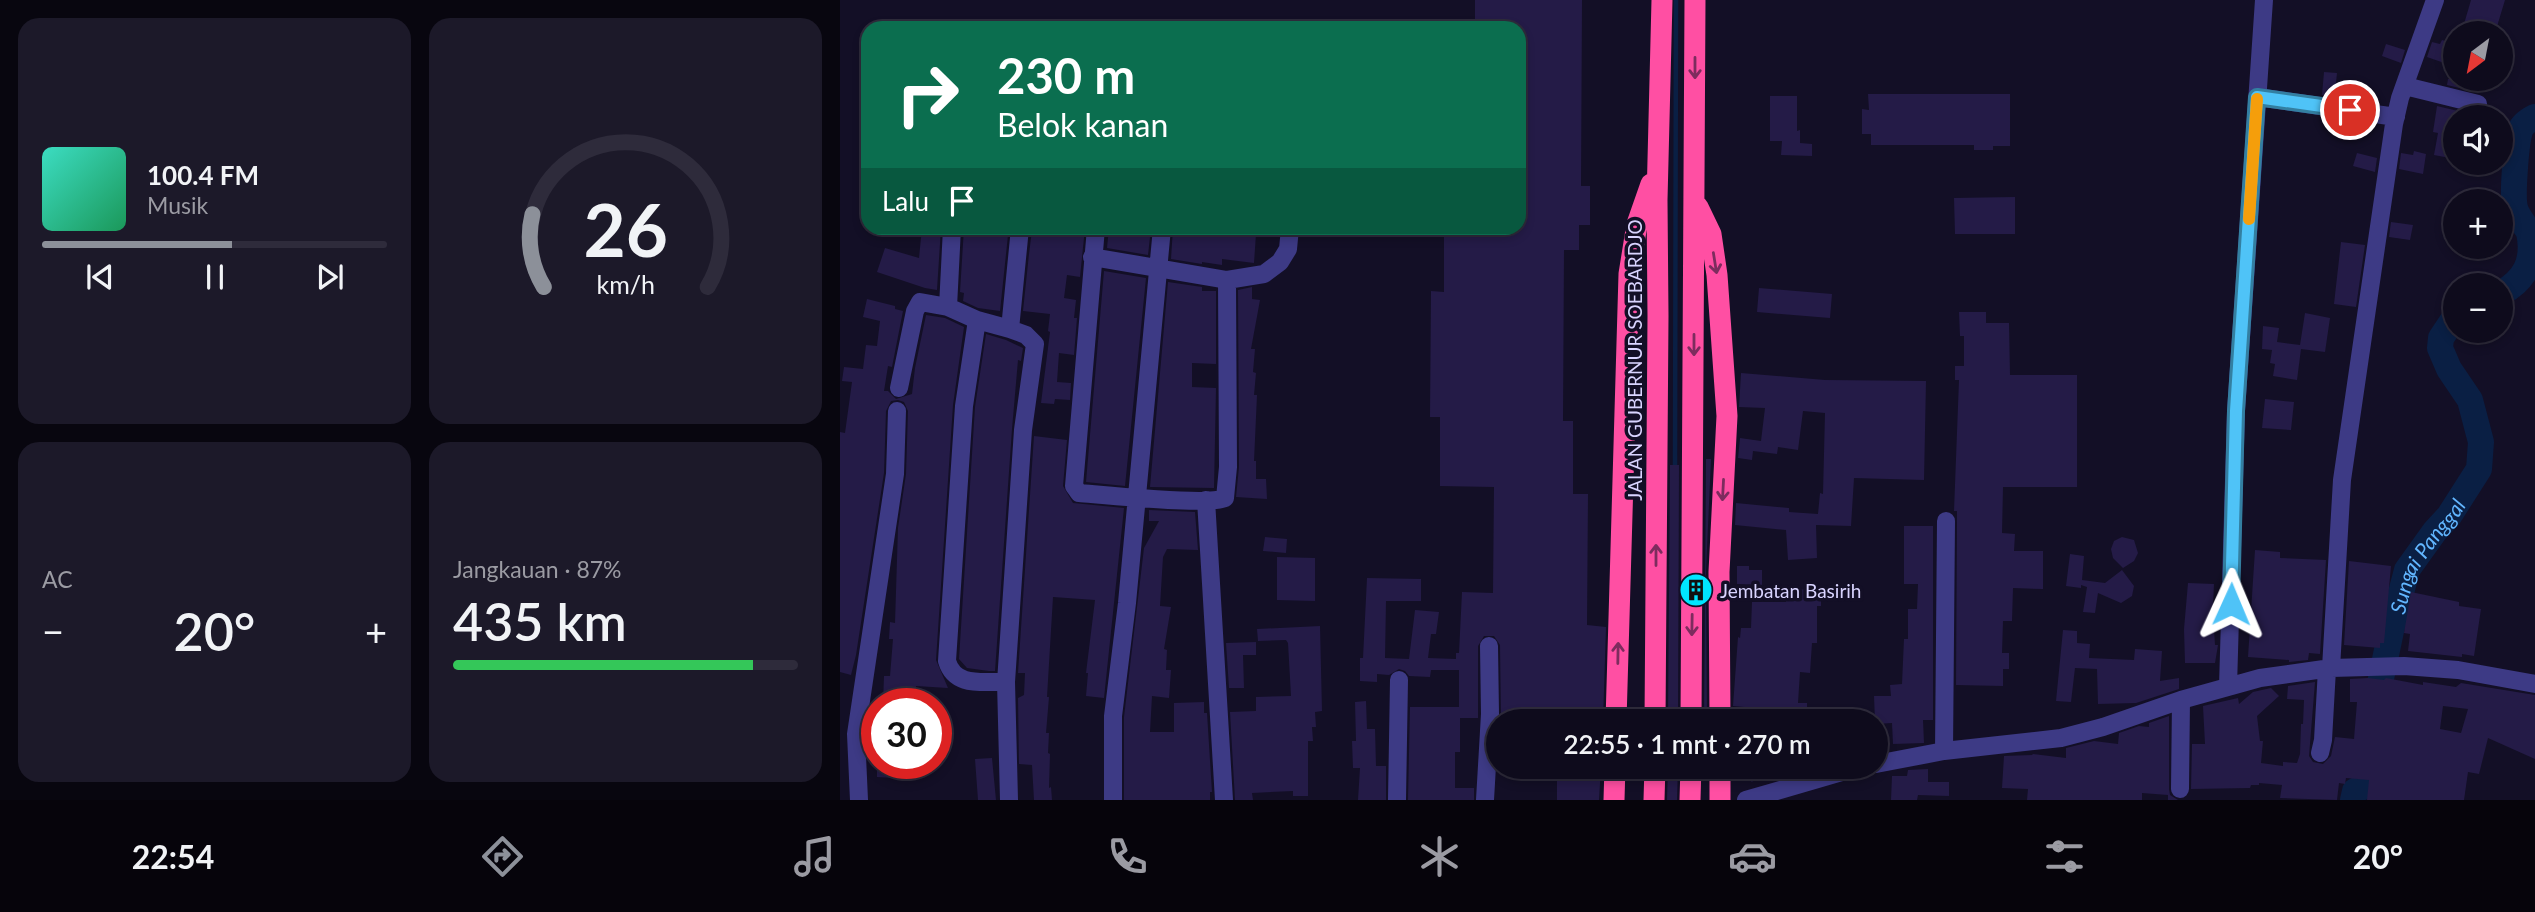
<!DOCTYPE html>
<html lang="id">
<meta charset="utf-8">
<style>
body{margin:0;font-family:Lato,sans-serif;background:#1c1929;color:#f1f3f6;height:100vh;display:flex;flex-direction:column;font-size:26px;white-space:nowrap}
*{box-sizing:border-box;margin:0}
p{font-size:23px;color:#9b9ba3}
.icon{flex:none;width:38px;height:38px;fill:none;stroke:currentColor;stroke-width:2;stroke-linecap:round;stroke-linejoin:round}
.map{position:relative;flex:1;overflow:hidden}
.drawer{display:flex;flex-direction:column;gap:18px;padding:18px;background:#08060f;width:840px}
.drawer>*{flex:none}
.banner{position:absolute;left:21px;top:21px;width:665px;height:214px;border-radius:21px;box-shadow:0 4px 10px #0003,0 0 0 2px #2e2b3b;background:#0b6e4f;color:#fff;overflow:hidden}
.needle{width:46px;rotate:212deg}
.fabs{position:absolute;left:1603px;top:21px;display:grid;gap:14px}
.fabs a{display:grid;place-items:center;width:70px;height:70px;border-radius:50%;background:#0e0b1c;box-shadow:0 4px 10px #0003,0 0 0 2px #2e2b3b;font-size:35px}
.speed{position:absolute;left:21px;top:688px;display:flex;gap:14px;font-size:35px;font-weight:700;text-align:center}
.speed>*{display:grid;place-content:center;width:91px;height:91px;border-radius:50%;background:#0e0b1c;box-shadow:0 4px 10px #0003,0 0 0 2px #2e2b3b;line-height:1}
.speed .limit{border:10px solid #d22;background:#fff;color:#111}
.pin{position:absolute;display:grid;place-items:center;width:60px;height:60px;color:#fff;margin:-30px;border:4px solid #fff;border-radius:50%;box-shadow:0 2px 7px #0007}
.me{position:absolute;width:77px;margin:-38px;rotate:1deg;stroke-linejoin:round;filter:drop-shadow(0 0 5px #0008)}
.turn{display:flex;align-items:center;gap:24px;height:147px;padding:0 21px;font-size:32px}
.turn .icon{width:91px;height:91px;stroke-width:2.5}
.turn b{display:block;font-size:49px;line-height:60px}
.then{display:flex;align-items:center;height:66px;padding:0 21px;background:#0003;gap:14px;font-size:26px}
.big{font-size:52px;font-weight:600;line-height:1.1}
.drawer .widget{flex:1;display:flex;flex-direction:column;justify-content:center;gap:10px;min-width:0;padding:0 24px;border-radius:21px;background:#1c1929}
.drawer .dial{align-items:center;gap:0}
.dial svg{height:182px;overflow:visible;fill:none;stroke:#2e2b3b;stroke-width:7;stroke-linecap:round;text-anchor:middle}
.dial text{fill:#f1f3f6;stroke:none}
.song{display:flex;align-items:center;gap:21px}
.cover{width:84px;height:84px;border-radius:10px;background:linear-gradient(135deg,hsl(170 70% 55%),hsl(150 70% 35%))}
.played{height:7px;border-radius:4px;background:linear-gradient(90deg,#8c9099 55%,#2e2b3b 55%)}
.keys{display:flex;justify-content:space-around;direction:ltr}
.heat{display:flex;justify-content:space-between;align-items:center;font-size:38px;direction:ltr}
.charge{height:10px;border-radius:5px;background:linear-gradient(90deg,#34c759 87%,#2e2b3b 0)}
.drawer .tiles{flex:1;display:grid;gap:18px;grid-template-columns:repeat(2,1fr)}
.trip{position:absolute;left:646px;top:709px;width:402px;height:70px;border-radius:35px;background:#0e0b1c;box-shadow:0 4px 10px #0003,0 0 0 2px #2e2b3b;font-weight:600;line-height:70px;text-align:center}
.dock{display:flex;height:112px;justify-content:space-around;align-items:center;background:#06040b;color:#9b9ba3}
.dock .icon{width:49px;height:49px}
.dock .selected{color:#8c9099}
.dock b{font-size:32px;color:#f1f3f6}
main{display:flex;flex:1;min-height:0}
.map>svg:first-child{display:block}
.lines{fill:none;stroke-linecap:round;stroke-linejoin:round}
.stream{stroke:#0a1f44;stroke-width:4.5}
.river{stroke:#0a1f44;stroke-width:26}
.building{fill:#241b47;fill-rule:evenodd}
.minor{stroke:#3d3a85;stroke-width:18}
.highway{stroke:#ff4fa3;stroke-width:21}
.oneway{stroke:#7d2c5e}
.route-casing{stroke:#337fa1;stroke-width:18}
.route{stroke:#4fc3f7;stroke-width:12}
.slow{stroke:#f59e0b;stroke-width:12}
.labels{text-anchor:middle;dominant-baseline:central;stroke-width:7;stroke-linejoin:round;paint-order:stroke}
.street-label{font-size:19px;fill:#d9d4ff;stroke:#130f26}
.poi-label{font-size:19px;fill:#d9d4ff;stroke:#130f26;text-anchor:start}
.water-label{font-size:21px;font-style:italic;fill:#62b6ff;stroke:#130f26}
</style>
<main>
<section class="drawer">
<div class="tiles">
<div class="widget">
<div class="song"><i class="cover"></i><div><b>100.4 FM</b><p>Musik</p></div></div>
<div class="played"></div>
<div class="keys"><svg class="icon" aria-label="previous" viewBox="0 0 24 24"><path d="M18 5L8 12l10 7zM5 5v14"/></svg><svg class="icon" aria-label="pause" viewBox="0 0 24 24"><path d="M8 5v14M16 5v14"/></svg><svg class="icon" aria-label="next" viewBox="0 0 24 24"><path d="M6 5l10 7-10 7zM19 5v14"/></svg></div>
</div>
<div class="widget dial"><svg viewBox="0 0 100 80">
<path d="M14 69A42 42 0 1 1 86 69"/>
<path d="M14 69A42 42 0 0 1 9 37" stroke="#8c9099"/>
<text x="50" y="56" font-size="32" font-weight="700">26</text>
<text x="50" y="72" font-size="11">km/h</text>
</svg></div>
<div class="widget"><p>AC</p>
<div class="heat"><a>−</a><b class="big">20°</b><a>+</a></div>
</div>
<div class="widget"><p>Jangkauan · 87%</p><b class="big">435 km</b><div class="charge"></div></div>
</div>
</section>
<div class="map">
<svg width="1695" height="800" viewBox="0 0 1695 800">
<rect width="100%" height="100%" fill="#130f26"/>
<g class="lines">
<path class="stream" d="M 835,468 L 836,0"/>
<g class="river">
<path d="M 1661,293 C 1685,280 1695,261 1689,232 C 1685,225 1677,216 1675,208 C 1672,196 1676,143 1680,131 C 1682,124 1689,120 1695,117"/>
<path id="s1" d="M 1513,800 L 1515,791 L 1533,781 L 1535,707 L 1551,631 L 1567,570 L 1595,531 L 1609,516 L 1639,469 L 1641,442 L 1630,400 L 1609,369 L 1600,348 L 1601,338 L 1615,317"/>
</g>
</g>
<path class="building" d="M 635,0 L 742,0 L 741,186 L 750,186 L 750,225 L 739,225 L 739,250 L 724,250 L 723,421 L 733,421 L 733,494 L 748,494 L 747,625 L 766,627 L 763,721 L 661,721 L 660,645 L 654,636 L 644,636 L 638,646 L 638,718 L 620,718 L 620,752 L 615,752 L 615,788 L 634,788 L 634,800 L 568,800 L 570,707 L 619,707 L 619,670 L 591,670 L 590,677 L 569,676 L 565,671 L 559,669 L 549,675 L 537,674 L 537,682 L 520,681 L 520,658 L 523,658 L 527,578 L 581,579 L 581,601 L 546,601 L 545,658 L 569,659 L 575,610 L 599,612 L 596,634 L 591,634 L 588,658 L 616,659 L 616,653 L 619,653 L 622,592 L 653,593 L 654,487 L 600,486 L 600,417 L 590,417 L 591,291 L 604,292 L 604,228 L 679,228 L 679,28 L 635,28 Z
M 1631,0 L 1665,0 L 1655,33 L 1624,24 Z
M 1602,40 L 1615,44 L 1610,65 L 1587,57 L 1592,42 L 1600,44 Z
M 1546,44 L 1565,50 L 1561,63 L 1542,56 Z
M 1484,72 L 1497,73 L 1496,83 L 1514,86 L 1513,99 L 1482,95 Z
M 1608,79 L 1639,79 L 1636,92 L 1607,85 Z
M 1028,94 L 1170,94 L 1170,146 L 1153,146 L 1153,150 L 1134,150 L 1134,145 L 1031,145 L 1031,134 L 1022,134 L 1022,109 L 1029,110 Z
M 930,96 L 957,96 L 957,131 L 960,130 L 960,143 L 972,144 L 972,156 L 941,155 L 942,141 L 930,141 Z
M 1597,106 L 1618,111 L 1615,117 L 1615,159 L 1594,155 L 1598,133 L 1593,132 Z
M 1574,151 L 1586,154 L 1583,174 L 1559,169 L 1561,153 L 1573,155 Z
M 1517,153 L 1537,158 L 1535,172 L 1513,166 Z
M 1175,197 L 1175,234 L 1115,234 L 1114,198 Z
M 1551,222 L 1573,225 L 1570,240 L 1549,237 Z
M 82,228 L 101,228 L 97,290 L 85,288 L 37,272 L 45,248 L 79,258 Z
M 124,228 L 143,228 L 143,232 L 168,235 L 160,311 L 138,308 L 123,301 L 124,293 L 120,292 Z
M 228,228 L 245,228 L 240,277 L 227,275 L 224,298 L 236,300 L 234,318 L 237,318 L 234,355 L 219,353 L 217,382 L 231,383 L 230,400 L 215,399 L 214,404 L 201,403 L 210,332 L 208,331 L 210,314 L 183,311 L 189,254 L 192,230 L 227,234 Z
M 269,228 L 311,228 L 308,255 L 267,248 Z
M 333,228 L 383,228 L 382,232 L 416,234 L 414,263 L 382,259 L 382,265 L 362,262 L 362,264 L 331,259 Z
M 1501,242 L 1525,245 L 1516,307 L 1494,304 Z
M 264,271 L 306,278 L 285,486 L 246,482 Z
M 328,282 L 362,287 L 362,291 L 376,291 L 376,364 L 352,363 L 352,387 L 376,388 L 374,488 L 310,487 Z
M 412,287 L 412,299 L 420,300 L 411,349 L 415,349 L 413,372 L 416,373 L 414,395 L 417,395 L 414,461 L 416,461 L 416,479 L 426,479 L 427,499 L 396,497 L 399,467 L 398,290 Z
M 919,288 L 992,294 L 990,318 L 917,312 Z
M 27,299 L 55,306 L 55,309 L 63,311 L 52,367 L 48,366 L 44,391 L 48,391 L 56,399 L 72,394 L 75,368 L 86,315 L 105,318 L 124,327 L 113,405 L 96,660 L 108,688 L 76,686 L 76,704 L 43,704 L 44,676 L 50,676 L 53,639 L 49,639 L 50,622 L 55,623 L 58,528 L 66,474 L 68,411 L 64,402 L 58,400 L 51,401 L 46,411 L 44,473 L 16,655 L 11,675 L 0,672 L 0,432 L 5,433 L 12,382 L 2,381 L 4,367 L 23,369 L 26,345 L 37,346 L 40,321 L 23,317 Z
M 1119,312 L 1146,312 L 1146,323 L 1169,323 L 1170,375 L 1237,375 L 1237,487 L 1163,487 L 1162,533 L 1175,534 L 1174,551 L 1203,551 L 1203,589 L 1173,588 L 1172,621 L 1163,621 L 1162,653 L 1169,653 L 1169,669 L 1163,669 L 1163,686 L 1116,685 L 1117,521 L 1117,511 L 1114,511 L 1119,380 L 1115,380 L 1115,366 L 1124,366 L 1124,336 L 1120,336 Z
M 1465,313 L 1490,318 L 1485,352 L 1461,349 L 1457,380 L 1433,376 L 1435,364 L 1430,363 L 1432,350 L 1422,349 L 1423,326 L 1439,328 L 1437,342 L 1460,345 Z
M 146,334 L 166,340 L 183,348 L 181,361 L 178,360 L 172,429 L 155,671 L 149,671 L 127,668 L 119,659 L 135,407 Z
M 901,373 L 985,380 L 1086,381 L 1084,480 L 1014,478 L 1011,526 L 976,525 L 977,558 L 948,560 L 946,530 L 895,525 L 896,503 L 949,508 L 949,512 L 978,514 L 980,493 L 983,494 L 985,413 L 963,411 L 958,450 L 938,447 L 937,454 L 913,451 L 912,460 L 898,458 L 900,438 L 921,441 L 925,408 L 899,407 Z
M 1425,399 L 1454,402 L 1451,430 L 1422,428 Z
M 194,436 L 227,440 L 223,486 L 233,503 L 284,508 L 264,698 L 246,696 L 248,673 L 246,673 L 255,600 L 213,597 L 207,697 L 209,697 L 206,733 L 209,733 L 208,753 L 210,754 L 209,788 L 211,787 L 212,800 L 194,800 L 192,765 L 179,764 L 178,698 L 184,695 L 185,673 L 178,673 Z
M 866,459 L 871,459 L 866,571 L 867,721 L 864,721 Z
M 830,465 L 839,465 L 838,721 L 828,721 Z
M 309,510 L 355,512 L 358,550 L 327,549 L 323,557 L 320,606 L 331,607 L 324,649 L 327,650 L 326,670 L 331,670 L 329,698 L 312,696 L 310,732 L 334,732 L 334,703 L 364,702 L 364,713 L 367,713 L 372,792 L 370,792 L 370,800 L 284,800 L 284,717 L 304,548 L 319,521 L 309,521 Z
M 1064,526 L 1093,526 L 1093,720 L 1083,720 L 1084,743 L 1053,744 L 1052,723 L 1036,724 L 1035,721 L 1034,696 L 1051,696 L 1050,685 L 1062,684 L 1064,639 L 1068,639 L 1068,609 L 1077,609 L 1078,584 L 1064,584 Z
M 425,537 L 447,539 L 446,553 L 423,551 Z
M 1282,537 L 1294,540 L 1298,553 L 1294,561 L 1283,568 L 1273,558 L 1271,549 L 1274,541 Z
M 1415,550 L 1440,552 L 1440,558 L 1486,560 L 1480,654 L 1469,653 L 1468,660 L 1449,662 L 1449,660 L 1408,657 Z
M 1230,554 L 1244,556 L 1242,580 L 1265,583 L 1282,570 L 1294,586 L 1292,596 L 1281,603 L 1258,593 L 1255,613 L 1243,612 L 1247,587 L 1241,585 L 1241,588 L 1226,586 Z
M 437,557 L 475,558 L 475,601 L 437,600 Z
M 1509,561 L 1551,566 L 1544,643 L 1540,643 L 1540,648 L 1504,645 Z
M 897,566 L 909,566 L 909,570 L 922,570 L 922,585 L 897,584 Z
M 1348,583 L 1374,584 L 1372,629 L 1374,629 L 1375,645 L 1378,645 L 1375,663 L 1345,663 L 1344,629 Z
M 946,589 L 981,590 L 981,606 L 977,606 L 977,643 L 972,643 L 970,673 L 960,672 L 958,703 L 967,703 L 967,718 L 961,718 L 961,721 L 928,721 L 927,709 L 893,706 L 898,637 L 900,638 L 901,628 L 911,628 L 912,602 L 946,602 Z
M 1571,592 L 1619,602 L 1619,606 L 1641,609 L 1634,656 L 1622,654 L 1622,657 L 1568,651 L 1570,634 L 1564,633 Z
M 480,626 L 482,711 L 475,712 L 476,727 L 472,727 L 473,741 L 468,741 L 468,796 L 453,796 L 453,791 L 412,793 L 413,800 L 395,800 L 390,712 L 416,711 L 416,697 L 451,696 L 448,643 L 446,640 L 418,641 L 417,629 Z
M 1223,630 L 1237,631 L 1237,643 L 1250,644 L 1249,658 L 1294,660 L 1295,649 L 1322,651 L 1320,681 L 1339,678 L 1339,689 L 1296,703 L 1258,704 L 1257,669 L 1235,668 L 1231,702 L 1216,701 Z
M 416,642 L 416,655 L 403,655 L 404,688 L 389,688 L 386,643 Z
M 1528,678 L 1544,680 L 1546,678 L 1583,685 L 1583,682 L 1616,687 L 1621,683 L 1695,695 L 1695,759 L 1648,738 L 1639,774 L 1628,772 L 1624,800 L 1527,800 L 1529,780 L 1506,778 L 1505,784 L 1499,783 L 1497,800 L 1440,798 L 1442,785 L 1419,783 L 1419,785 L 1411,785 L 1410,788 L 1351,789 L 1352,744 L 1365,744 L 1363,706 L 1398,698 L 1399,704 L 1413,692 L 1431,688 L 1439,696 L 1417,716 L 1420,741 L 1423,741 L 1421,763 L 1443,766 L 1443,762 L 1457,763 L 1460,754 L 1461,724 L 1463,724 L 1464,700 L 1447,699 L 1448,686 L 1475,682 L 1469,756 L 1473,762 L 1483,764 L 1491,756 L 1495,737 L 1514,739 L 1517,702 L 1510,702 L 1510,679 ZM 1603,706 L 1628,709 L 1621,733 L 1600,729 Z
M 526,701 L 527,729 L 535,729 L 536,766 L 546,766 L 546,800 L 518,800 L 520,768 L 513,768 L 512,741 L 516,741 L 515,702 Z
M 1329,716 L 1329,789 L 1330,795 L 1338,800 L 1328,800 L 1328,795 L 1302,793 L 1302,800 L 1187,800 L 1188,789 L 1162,788 L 1164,756 L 1192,755 L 1193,754 L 1226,758 L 1226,748 L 1254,741 L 1278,744 L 1279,733 L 1299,726 L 1309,727 L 1309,723 Z
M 152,758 L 156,800 L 138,800 L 135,759 Z
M 37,763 L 73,763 L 72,779 L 37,777 Z
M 717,766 L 761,766 L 759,800 L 717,800 Z
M 828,766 L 838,766 L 837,800 L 827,800 Z
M 895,766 L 926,766 L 912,782 Z
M 1088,769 L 1088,782 L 1109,782 L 1109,796 L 1078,795 L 1077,800 L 1051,800 L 1052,776 L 1067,776 L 1068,770 Z"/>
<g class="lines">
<path class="minor" d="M 1565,86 L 1638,104
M 1417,97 L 1556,117
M 256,228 L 234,486 L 239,493 C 264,495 368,506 385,498 L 388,467 L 387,280
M 252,257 L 387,280 L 424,274 L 440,262 L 448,249 L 450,228
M 108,307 L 112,228
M 137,320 L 124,406 L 107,661 C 115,688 143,681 166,682
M 170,329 L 180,228
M 59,388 L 75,311 L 80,302 L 108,307 L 137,320 L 170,329 L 186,335 L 195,344 L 183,430 L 166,682 L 169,800
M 366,500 L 384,800
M 1491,668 L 1502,480 L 1554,124 L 1560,98 L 1595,0
M 1388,687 L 1396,411 L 1424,0
M 1104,751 L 1106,521
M 1480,753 L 1483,740 L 1487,669
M 1036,764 L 1104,751 L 1221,738 L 1263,727 L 1341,700 L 1420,678 L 1491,668 L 1564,666 L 1618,670 L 1695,684
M 1340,789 L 1341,700
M 19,800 L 16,734 L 55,474 L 57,411
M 273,800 L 273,716 L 287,603 L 322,228
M 557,800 L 559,680
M 645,800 L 650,714 L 649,646
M 906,800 L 1022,766"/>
<path class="highway" d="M 858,207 L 871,234 L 877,275 L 887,416 L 879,572 L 880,721
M 776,721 L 789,274 L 797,224 L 811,184
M 815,721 L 818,316 L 817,200 L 822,0
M 851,721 L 855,0
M 880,766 L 880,800
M 774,800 L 775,766
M 814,800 L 815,766
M 850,800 L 851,766"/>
</g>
<defs><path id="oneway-shaft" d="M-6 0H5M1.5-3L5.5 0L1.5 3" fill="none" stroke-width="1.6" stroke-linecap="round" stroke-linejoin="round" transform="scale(1.75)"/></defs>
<g class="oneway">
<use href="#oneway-shaft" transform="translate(855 68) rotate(90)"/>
<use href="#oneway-shaft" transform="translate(875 263) rotate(81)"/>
<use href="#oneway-shaft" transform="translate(854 345) rotate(90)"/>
<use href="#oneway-shaft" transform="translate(883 490) rotate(93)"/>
<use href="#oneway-shaft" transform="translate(816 555) rotate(-90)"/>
<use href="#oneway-shaft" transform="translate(852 625) rotate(91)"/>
<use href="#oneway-shaft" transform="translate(778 653) rotate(-89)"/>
</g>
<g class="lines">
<defs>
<path id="route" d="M 1391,604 L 1396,411 L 1417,97 L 1510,110"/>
</defs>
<use href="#route" class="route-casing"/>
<use href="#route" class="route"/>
<path class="slow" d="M 1409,219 L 1417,99"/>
</g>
<defs>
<symbol id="building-disc" viewBox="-11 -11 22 22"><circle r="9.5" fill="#00e5ff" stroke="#130f26"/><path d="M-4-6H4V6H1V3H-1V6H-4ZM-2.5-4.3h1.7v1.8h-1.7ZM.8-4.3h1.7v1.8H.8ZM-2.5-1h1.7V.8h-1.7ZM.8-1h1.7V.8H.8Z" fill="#111"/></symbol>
</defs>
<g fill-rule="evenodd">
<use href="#building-disc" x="837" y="571" width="38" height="38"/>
</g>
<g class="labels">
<g class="street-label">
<text transform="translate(794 360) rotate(-90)">JALAN GUBERNUR SOEBARDJO</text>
</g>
<g class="poi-label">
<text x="880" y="590">Jembatan Basirih</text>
</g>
<g class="water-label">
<text stroke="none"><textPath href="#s1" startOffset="266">Sungai Panggal</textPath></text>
</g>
</g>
</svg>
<div class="fabs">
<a><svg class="needle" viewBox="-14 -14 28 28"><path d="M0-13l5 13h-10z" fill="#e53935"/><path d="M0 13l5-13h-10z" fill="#9b9ba3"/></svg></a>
<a><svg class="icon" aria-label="sound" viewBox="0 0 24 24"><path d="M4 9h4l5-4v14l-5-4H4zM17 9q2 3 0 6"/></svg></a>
<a>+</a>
<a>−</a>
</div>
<div class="speed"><div class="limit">30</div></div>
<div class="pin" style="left:1510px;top:110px;background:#d93025"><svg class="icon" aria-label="arrive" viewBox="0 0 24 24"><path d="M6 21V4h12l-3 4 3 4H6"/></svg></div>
<svg class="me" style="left:1391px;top:604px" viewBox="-20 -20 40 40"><path d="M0-17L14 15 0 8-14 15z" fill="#4fc3f7" stroke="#fff" stroke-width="4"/></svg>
<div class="trip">22:55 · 1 mnt · 270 m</div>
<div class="banner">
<div class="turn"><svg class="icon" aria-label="right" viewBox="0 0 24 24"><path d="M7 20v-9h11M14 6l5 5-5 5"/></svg><div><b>230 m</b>Belok kanan</div></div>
<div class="then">Lalu<svg class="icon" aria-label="arrive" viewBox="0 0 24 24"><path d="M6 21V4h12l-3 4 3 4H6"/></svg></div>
</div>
</div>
</main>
<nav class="dock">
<b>22:54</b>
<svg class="icon selected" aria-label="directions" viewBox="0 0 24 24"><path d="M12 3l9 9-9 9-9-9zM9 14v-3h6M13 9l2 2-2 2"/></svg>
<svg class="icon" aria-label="music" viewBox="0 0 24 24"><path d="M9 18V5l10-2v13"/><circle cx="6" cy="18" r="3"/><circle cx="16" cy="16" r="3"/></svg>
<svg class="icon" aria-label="phone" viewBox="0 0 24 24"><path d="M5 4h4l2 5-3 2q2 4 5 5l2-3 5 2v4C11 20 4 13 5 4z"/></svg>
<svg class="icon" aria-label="climate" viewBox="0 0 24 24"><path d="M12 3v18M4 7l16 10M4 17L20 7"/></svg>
<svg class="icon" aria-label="car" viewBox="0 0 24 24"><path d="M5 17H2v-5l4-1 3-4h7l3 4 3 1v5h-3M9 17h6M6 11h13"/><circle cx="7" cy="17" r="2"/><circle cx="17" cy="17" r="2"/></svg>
<svg class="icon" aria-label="filters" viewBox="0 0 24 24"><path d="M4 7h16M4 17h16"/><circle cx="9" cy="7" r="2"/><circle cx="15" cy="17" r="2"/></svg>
<b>20°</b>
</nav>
